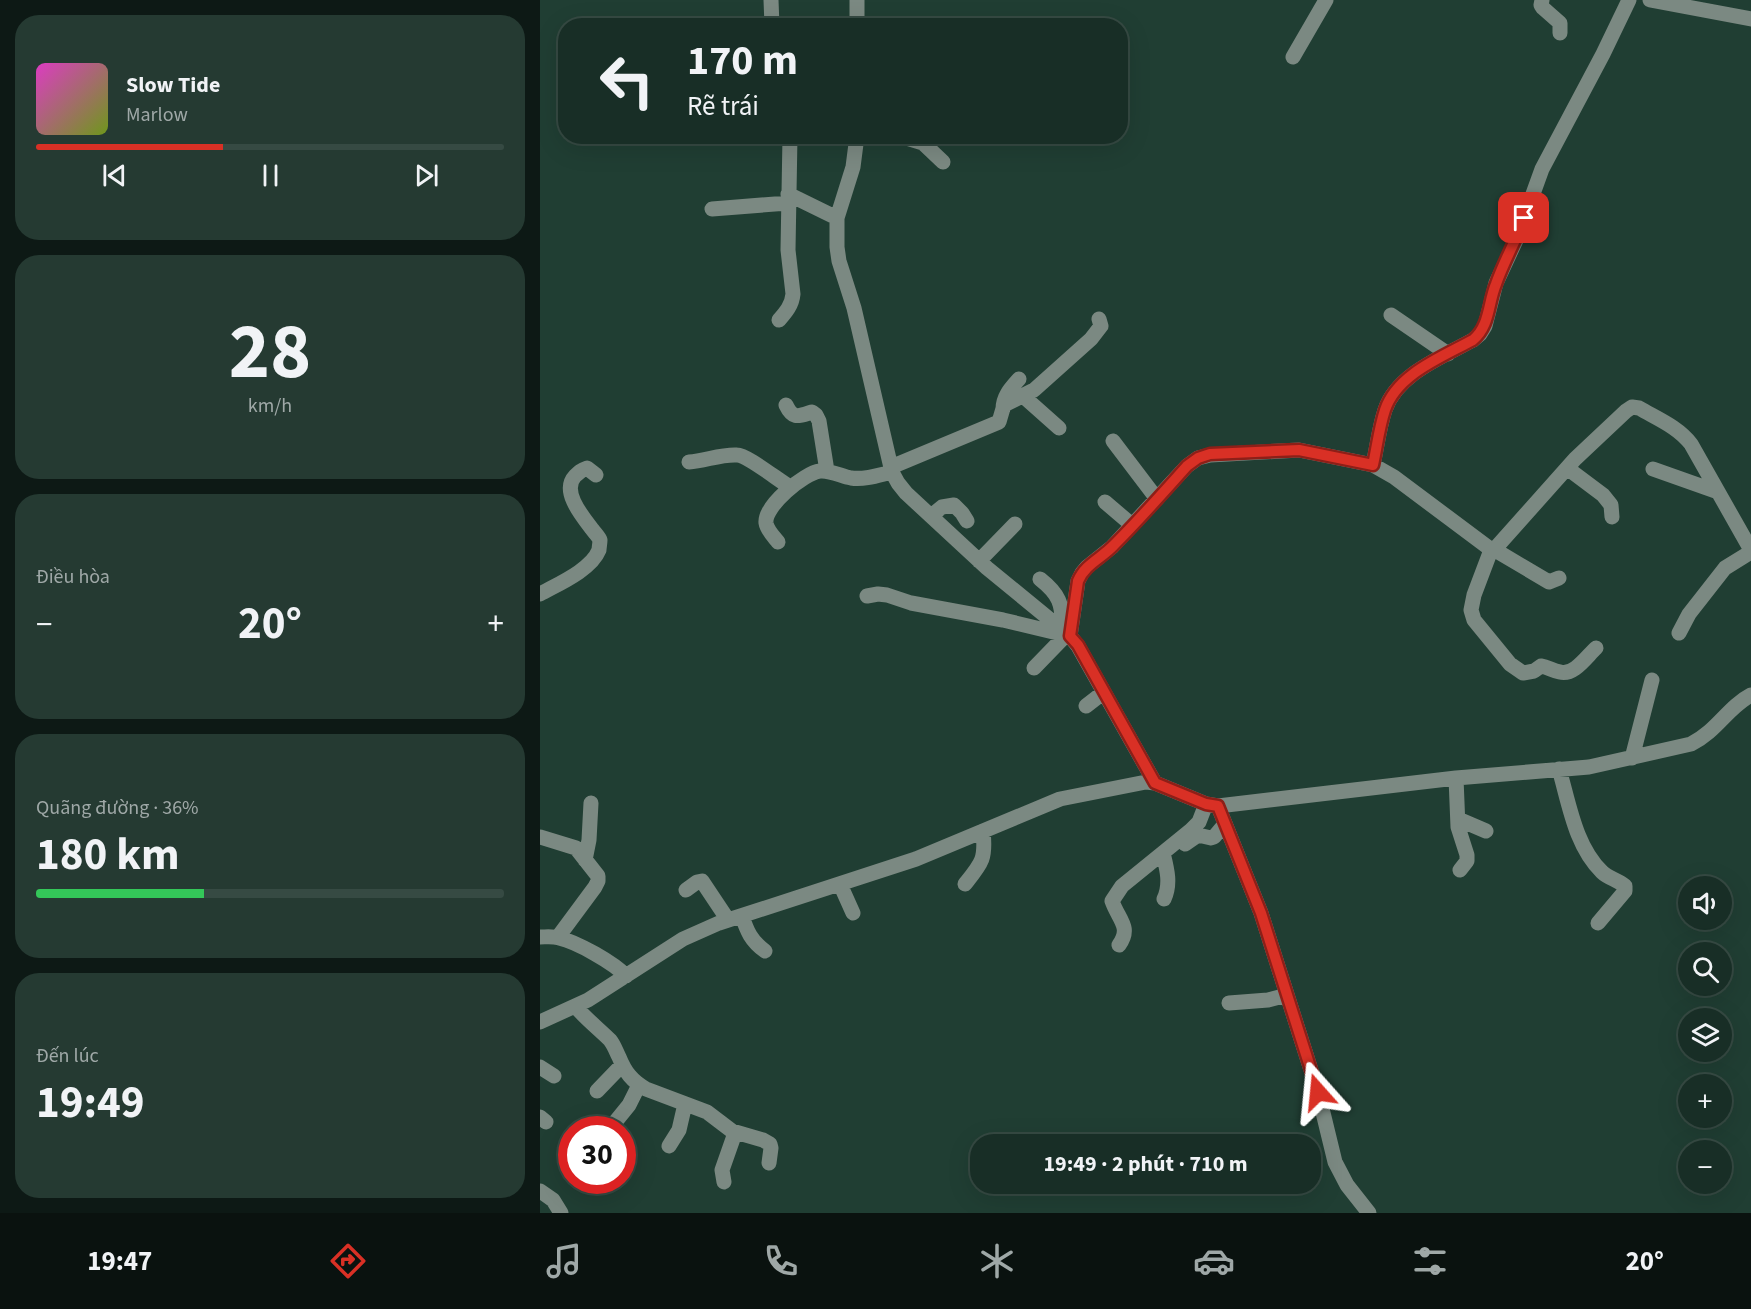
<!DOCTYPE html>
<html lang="vi">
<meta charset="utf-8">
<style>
body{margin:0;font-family:"Source Sans 3",sans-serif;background:#253a32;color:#f1f3f6;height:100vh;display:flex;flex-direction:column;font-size:22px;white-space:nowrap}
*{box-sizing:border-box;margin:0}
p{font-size:20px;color:#9fa8a7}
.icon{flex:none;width:33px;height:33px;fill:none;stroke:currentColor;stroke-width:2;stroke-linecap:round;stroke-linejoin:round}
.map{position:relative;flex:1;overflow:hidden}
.details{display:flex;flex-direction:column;gap:15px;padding:15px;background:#0d1915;width:540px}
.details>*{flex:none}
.banner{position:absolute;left:18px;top:18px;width:570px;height:126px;border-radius:24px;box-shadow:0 6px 24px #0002,0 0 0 2px #364a43;background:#182e26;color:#f1f3f6;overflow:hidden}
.buttons{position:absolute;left:1138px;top:876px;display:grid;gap:12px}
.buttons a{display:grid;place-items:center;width:54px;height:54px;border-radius:50%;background:#182e26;box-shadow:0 6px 24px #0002,0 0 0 2px #364a43;font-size:30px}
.speed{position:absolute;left:18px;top:1116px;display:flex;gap:12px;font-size:30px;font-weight:700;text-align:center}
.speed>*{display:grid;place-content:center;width:78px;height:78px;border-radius:50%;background:#182e26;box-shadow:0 6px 24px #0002,0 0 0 2px #364a43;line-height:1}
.speed .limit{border:9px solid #d22;background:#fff;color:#111}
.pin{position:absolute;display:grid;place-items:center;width:51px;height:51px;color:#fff;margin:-26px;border-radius:12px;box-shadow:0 3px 9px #0006}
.me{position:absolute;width:66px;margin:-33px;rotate:342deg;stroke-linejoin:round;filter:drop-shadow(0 0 4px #0008)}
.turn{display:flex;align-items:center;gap:21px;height:126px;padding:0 30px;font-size:27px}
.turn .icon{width:78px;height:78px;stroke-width:2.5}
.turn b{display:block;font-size:42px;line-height:51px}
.big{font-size:45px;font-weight:700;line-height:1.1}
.details .widget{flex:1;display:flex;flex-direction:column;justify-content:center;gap:9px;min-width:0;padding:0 21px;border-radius:24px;background:#253a32}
.details .dial{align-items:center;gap:0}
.dial b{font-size:78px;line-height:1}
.song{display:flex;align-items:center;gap:18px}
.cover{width:72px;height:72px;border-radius:9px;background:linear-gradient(135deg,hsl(310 70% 55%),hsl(80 70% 35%))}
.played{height:6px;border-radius:3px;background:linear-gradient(90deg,#d93025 40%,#364a43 40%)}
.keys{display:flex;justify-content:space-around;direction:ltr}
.heat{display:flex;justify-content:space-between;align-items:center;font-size:33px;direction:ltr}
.charge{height:9px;border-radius:4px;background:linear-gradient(90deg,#34c759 36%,#364a43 0)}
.trip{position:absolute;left:430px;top:1134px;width:351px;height:60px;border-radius:24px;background:#182e26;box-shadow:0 6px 24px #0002,0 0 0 2px #364a43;font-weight:700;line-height:60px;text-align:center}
.tabs{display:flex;height:96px;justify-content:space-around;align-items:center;background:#0a120f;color:#9fa8a7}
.tabs .icon{width:42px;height:42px}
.tabs .active{color:#d93025}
.tabs b{font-size:27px;color:#f1f3f6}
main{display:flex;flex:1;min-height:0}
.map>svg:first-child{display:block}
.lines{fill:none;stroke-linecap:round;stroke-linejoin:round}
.minor{stroke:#7b8982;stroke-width:15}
.route-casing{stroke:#8d1f18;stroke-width:15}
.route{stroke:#d93025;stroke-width:10}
</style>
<main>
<section class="details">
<div class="widget">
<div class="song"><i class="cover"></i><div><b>Slow Tide</b><p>Marlow</p></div></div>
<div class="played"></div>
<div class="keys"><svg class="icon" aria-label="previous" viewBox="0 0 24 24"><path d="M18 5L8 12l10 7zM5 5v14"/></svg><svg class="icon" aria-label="pause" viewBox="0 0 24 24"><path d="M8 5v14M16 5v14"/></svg><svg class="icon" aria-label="next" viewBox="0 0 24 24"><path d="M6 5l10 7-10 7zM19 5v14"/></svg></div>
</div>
<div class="widget dial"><b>28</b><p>km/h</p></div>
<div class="widget"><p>Điều hòa</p>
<div class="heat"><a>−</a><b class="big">20°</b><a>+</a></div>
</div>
<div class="widget"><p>Quãng đường · 36%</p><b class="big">180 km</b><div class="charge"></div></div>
<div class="widget"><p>Đến lúc</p><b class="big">19:49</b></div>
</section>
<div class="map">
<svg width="1211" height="1213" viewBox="0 0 1211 1213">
<rect width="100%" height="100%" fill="#203e33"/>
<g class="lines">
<path class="minor" d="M 231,0 L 232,26
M 317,0 L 317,26
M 1002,0 L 1001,5 L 1003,8 L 1020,23 L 1020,33
M 1110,0 L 1211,19
M 753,57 L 786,0
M 317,136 L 313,167 L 297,218 L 297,247 L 299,261 L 314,308 L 352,472 L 358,483 L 366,493 L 447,568 L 530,636 L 538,646 L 615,783
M 360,136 L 383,143 L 403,162
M 248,194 L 297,218
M 172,209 L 248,203
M 851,315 L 908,354
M 239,320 C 246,312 252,305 253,294 L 248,250 L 250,136
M 483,396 L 519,428
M 246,405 C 253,420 259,416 272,412 L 276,415 L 279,421 L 287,471
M 463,409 C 463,396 471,388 479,379
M 573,441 L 617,499
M 149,462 C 165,461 181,454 197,455 C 207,455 238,480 250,487
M 833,465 C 837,447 839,428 845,410 C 857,374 902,357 933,340 L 940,334 L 945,326 L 956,283 L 977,238 L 1002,169 L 1063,54 L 1089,0
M 351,467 L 459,422 L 464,405 L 494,390 L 551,339 L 561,326 L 559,319
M 1027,468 L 1063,495 L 1071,505 L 1072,517
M 1113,469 L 1178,492
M 565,502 L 592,525
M 391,516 L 402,507 L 414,505 L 422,513 L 427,521
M 238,542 C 234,537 227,530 226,523 C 224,506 264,473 280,471 C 290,470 301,476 311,478 C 325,480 339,475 352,472
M 951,550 L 934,595 L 931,610 L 934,620 L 970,664 L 983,673 L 994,671 L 1001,666 C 1008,667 1013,671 1020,672 C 1034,676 1047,656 1056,648
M 955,550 L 1009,582 L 1019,578
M 439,561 L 475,524
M 500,579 C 519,594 523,604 522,628
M 0,594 C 18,584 51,570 59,550 C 59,549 60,542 60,540 C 59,537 54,532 52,529 C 42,516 21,491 35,476 C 39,472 41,470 47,468 L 56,475
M 327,596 L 338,594 L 347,595 L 371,603 L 463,620 L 530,636 L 538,581 L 542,573 L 547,567 L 572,547 L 647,466 L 658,458 L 670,455 L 759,450 L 833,465 L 854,477 L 953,551 L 1035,459 L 1086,411 L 1092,407 L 1099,408 C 1118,419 1138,427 1151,444 L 1211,550
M 1139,633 L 1149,614 L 1185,568 L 1211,552
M 494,668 L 526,635
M 546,706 L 564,692
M 1092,758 L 1112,680
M 1019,769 C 1029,803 1035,846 1062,872 C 1068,878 1078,880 1085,886 L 1085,891 L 1058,923
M 916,778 L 918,827 L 927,855 L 927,861 L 920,870
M 678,806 L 721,913 L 778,1092 L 795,1162 L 807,1185 L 829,1213
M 918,819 L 946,831
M 0,837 L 36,848 L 58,876 L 58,881 L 55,887 L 18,937
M 645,844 L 658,835 L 671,838 L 674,837 L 685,824
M 623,853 C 627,869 631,884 624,899
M 45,860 L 49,840 L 51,803
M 300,884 L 313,913
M 425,884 C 442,863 446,859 443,831
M 146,890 L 157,882 L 162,881 L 188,920
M 202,916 C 207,931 211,941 225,951
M 0,937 C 6,937 13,936 19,938 C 37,942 74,963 86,976
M 579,945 C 592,927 578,919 572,901 L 582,886 L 651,830 L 659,822 L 666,804
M 689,1003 L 728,1000 L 747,995
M 36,1007 C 46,1019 59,1029 70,1040 C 74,1045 76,1051 79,1057 C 85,1072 92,1081 106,1089 L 167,1112 L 192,1131 L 223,1140 L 230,1144 L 231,1148 L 229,1163
M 0,1022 L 48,1000 L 143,939 L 179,923 L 376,859 L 520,799 L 606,782 L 615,783 L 666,804 L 678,806 L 916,778 L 1049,767 L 1151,744 C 1177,731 1188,707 1211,695
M 0,1067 L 14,1076
M 57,1091 L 82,1065
M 0,1117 L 6,1122
M 76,1121 L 89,1105 L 99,1085
M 129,1146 L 139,1130 L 145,1104
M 184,1182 L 182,1170 L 195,1133
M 0,1191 L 13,1200 L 21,1213"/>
</g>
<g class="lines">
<defs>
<path id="route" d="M 778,1092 L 721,913 L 678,806 L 666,804 L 615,783 L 538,645 L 530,636 L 538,581 C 545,564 562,558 574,545 C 599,520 623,493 647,466 L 658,458 L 670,454 L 759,450 L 833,465 C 837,447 839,428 845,410 C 857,374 902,357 933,340 C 950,326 948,303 956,284 C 964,261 976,241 984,218"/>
</defs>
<use href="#route" class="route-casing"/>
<use href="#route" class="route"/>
</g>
</svg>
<div class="buttons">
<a><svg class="icon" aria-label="sound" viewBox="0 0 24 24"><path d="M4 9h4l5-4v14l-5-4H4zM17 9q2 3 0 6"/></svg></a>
<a><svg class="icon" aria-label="search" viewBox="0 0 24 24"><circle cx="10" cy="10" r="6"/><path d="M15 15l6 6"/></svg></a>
<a><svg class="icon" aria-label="layers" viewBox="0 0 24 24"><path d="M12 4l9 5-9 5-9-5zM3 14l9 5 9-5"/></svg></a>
<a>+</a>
<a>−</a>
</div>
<div class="speed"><div class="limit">30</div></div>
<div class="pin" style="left:984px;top:218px;background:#d93025"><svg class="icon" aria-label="arrive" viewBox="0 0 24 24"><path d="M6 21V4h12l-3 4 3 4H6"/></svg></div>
<svg class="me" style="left:778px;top:1092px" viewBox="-20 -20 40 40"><path d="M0-17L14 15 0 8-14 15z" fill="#d93025" stroke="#fff" stroke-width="4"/></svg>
<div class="trip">19:49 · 2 phút · 710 m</div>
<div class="banner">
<div class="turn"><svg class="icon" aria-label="left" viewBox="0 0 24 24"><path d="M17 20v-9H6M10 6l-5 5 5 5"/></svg><div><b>170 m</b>Rẽ trái</div></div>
</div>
</div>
</main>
<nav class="tabs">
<b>19:47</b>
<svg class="icon active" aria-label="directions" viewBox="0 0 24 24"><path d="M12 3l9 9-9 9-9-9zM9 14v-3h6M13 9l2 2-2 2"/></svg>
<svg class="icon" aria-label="music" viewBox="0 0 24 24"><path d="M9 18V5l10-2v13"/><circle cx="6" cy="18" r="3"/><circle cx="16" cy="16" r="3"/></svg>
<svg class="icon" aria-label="phone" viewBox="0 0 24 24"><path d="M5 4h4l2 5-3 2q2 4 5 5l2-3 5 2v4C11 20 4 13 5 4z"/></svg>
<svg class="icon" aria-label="climate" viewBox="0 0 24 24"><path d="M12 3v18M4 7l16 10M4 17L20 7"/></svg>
<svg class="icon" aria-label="car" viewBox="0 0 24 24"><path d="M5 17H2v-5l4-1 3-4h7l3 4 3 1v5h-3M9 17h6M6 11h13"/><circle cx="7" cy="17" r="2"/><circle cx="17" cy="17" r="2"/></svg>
<svg class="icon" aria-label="filters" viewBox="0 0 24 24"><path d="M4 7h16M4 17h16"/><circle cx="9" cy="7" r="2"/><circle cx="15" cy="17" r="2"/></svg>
<b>20°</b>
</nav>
